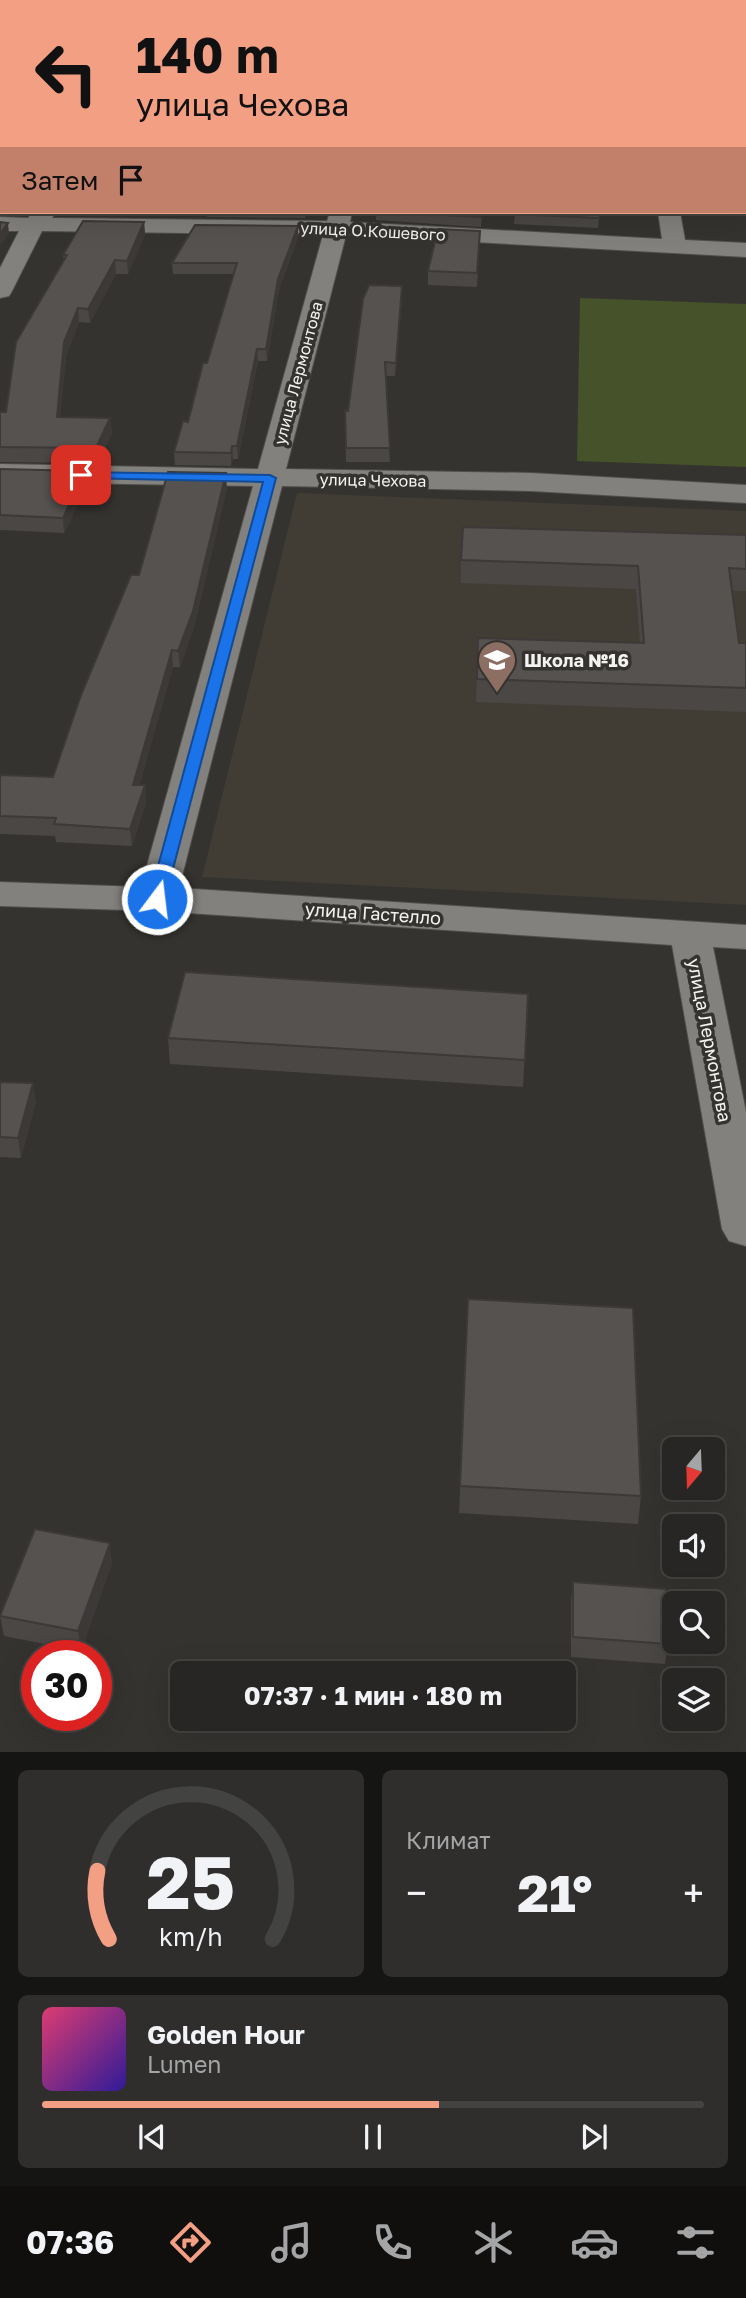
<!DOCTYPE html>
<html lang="ru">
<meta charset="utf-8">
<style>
body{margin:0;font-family:"Golos Text",sans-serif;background:#2f2e2c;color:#f1f3f6;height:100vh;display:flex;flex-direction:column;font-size:26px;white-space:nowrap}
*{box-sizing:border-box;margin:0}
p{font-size:23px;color:#a4a5a6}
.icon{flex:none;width:38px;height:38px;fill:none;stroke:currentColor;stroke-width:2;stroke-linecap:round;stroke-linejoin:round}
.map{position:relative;height:1752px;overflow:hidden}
.sheet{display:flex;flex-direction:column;gap:18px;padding:18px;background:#151514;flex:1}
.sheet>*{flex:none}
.top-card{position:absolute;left:0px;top:0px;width:747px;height:214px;box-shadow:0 7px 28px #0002,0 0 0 2px #434341;background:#f39f84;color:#111;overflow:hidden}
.needle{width:46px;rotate:199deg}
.buttons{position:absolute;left:662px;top:1437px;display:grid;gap:14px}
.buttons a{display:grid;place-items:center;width:63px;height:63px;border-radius:10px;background:#272624;box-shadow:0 7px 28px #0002,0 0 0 2px #434341;font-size:35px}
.speed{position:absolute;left:21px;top:1640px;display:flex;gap:14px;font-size:35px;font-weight:700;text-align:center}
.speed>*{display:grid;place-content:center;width:91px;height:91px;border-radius:50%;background:#272624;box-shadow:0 7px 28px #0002,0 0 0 2px #434341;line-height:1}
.speed .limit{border:10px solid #d22;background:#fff;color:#111}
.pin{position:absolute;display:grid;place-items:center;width:60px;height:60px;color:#fff;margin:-30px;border-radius:14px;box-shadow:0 4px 10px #0006}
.me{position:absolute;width:77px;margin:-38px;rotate:15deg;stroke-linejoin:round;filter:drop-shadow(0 0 5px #0008)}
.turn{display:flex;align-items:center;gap:24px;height:147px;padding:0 21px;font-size:32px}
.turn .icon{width:91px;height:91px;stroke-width:2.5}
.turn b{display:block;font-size:49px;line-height:60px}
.then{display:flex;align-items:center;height:66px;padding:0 21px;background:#0003;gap:14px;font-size:26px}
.big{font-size:52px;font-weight:700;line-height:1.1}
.sheet .widget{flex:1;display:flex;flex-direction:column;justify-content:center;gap:10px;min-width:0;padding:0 24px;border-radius:10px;background:#2f2e2c}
.sheet .dial{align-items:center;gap:0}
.dial svg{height:182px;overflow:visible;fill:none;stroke:#434341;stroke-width:7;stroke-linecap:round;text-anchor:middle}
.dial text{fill:#f1f3f6;stroke:none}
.song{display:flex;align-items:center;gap:21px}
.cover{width:84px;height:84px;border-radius:10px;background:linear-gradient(135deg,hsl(340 70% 55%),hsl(250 70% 35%))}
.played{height:7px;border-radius:4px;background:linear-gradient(90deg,#f39f84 60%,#434341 60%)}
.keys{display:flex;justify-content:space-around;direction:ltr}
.heat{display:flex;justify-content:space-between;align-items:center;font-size:38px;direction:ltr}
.sheet .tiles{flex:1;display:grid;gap:18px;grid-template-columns:1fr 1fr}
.widget:last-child{grid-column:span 2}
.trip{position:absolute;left:170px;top:1661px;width:406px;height:70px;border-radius:10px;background:#272624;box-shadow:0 7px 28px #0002,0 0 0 2px #434341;font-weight:700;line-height:70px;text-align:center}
.tabs{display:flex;height:112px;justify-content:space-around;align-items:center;background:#100f0e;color:#a4a5a6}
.tabs .icon{width:49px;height:49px}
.tabs .selected{color:#f39f84}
.tabs b{font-size:32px;color:#f1f3f6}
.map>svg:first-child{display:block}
.built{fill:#413d34}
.green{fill:#46522a}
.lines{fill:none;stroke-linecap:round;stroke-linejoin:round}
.minor-casing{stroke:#504f4c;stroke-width:2}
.minor{fill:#83817d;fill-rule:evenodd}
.wall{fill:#4a4745}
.shaded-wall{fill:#3c3938}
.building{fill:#565250;stroke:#3c3938;stroke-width:2}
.route{fill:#1a73e8;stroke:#114b97;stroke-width:2}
.labels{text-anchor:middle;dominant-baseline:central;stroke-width:7;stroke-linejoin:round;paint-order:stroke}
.far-street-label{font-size:16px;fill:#f4f3f1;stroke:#343330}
.poi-label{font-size:18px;font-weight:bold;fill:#f4f3f1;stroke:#343330;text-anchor:start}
.street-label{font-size:18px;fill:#f4f3f1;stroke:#343330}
</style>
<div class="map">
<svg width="746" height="1752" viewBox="0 0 746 1752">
<rect width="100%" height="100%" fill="#343330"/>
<path class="built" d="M 297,493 L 746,511 L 746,905 L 202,877 Z"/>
<path class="green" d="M 580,298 L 746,304 L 746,467 L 577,461 Z"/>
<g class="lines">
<defs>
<path id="minor" d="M 175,0 L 197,0 L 174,2 Z
M 398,0 L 416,0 L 416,2 L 398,2 Z
M 636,0 L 654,0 L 654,2 L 636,2 Z
M 0,49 L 2,49 L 2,61 L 0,61 Z
M 33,212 L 56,212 L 52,218 L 327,221 L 330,212 L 352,212 L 350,222 L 662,239 L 658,212 L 680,212 L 685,240 L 746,243 L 746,257 L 346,235 L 286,469 L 531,473 L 746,485 L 746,503 L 531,491 L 282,486 L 179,888 L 746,925 L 746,949 L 713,947 L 746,1112 L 746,1246 L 729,1241 L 722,1229 L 672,945 L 157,911 L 0,906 L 0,882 L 141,887 L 253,486 L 0,482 L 0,464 L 258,469 L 323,235 L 42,231 L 12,291 L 9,296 L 0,298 L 0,268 L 19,231 L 0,231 L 0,217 L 28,218 Z"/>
</defs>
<use href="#minor" class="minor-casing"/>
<use href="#minor" class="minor"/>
</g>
<path class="wall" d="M 2,156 L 2,212 L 24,212 L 22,215 L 0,215 L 0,159 Z
M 94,212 L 155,212 L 153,216 L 95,216 Z
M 206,212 L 307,212 L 305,218 L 207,217 Z
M 376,212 L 482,212 L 481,227 L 376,220 Z
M 600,212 L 598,228 L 514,224 L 515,214 Z
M 144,222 L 145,235 L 128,274 L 116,274 L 90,323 L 79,322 L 66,356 L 60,417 L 110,418 L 112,433 L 97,463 L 0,462 L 0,412 L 6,412 L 64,261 L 63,255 Z
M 480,231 L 477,287 L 428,285 L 428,271 Z
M 298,237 L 279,290 L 267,361 L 258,361 L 238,459 L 233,459 L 231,466 L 175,465 L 174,452 L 188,422 L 207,363 L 234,274 L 173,274 L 172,263 Z
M 402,299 L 395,376 L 385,376 L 390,462 L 346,462 L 345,411 L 348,411 Z
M 0,469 L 85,471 L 87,486 L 64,533 L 0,530 Z
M 227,488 L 194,627 L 180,667 L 173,667 L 139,785 L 145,785 L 146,803 L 132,846 L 56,842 L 55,836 L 0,834 L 0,775 L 53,777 L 139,575 Z
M 746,535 L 746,591 L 732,591 L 739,643 L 746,643 L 746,712 L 476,702 L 478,638 L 640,643 L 636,589 L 461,583 L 461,560 Z
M 528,994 L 523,1087 L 170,1064 L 168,1038 Z
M 0,1082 L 36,1102 L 21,1158 L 0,1157 Z
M 468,1299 L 641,1496 L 638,1524 L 459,1513 Z
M 112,1563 L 81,1651 L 4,1636 L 0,1616 Z
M 573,1582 L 668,1644 L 665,1664 L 571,1657 L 571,1602 Z"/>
<path class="shaded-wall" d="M 144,222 L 145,235 L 128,274 L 127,261 Z
M 8,223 L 9,234 L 0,246 L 0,234 Z
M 298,226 L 298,237 L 279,290 L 267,361 L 266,349 L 278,279 Z
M 115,260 L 116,274 L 90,323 L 88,309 Z
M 402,286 L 402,299 L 395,376 L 396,363 Z
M 78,308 L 79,322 L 66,356 L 59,432 L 57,417 L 64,342 Z
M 257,349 L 258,361 L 238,459 L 237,446 Z
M 110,418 L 112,433 L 97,463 L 96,448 Z
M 232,446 L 233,459 L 231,466 L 231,453 Z
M 85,471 L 87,486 L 64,533 L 63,518 Z
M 226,473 L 227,488 L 194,627 L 180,667 L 178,651 Z
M 172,650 L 173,667 L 135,802 L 133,785 Z
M 145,785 L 146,803 L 132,846 L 130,829 Z
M 33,1083 L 36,1102 L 21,1158 L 18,1138 Z
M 110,1543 L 112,1563 L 81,1651 L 78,1631 Z"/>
<path class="building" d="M 0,0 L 9,0 L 7,2 L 2,2 L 2,8 L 0,10 Z
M 206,0 L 240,0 L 239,2 L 204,2 Z
M 332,0 L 366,0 L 366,2 L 331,2 Z
M 444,0 L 476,0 L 476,2 L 444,2 Z
M 564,0 L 598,0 L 598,2 L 563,2 Z
M 689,0 L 723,0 L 723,2 L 689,2 Z
M 2,156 L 2,205 L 0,205 L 0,159 Z
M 384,212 L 481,212 L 481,217 Z
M 516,212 L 600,212 L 599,218 L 515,214 Z
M 83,221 L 144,222 L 127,261 L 115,260 L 88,309 L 78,308 L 64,342 L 57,417 L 110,418 L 96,448 L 0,447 L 0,412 L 6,412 L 16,342 L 67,255 L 63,255 Z
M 0,222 L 8,223 L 0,234 Z
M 195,225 L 298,226 L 278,279 L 266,349 L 257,349 L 237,446 L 232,446 L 231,453 L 174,452 L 183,421 L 188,422 L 203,363 L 207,363 L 237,263 L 172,263 Z
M 438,229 L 480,231 L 477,273 L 428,271 Z
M 369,285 L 402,286 L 396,363 L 385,362 L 390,448 L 346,448 L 345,411 L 348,411 L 363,299 Z
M 0,469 L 85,471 L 63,518 L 0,515 Z
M 168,472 L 226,473 L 193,611 L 178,651 L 172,650 L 133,785 L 145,785 L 130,829 L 54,824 L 56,818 L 0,816 L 0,775 L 53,777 L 81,695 L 131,575 L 139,575 Z
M 463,527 L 746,535 L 746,569 L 729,568 L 739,643 L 746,643 L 746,688 L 477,679 L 478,638 L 644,643 L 638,566 L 461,560 Z
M 185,972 L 528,994 L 525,1060 L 168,1038 Z
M 0,1082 L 33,1083 L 18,1138 L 0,1137 Z
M 468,1299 L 633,1308 L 641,1496 L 460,1486 Z
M 35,1529 L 110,1543 L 78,1631 L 0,1616 Z
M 573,1582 L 666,1589 L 668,1644 L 573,1637 Z"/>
<path class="route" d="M 77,472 L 270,475 L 276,478 L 165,899 L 157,904 L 149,899 L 263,482 L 81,478 L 77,477 Z"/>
<defs>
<symbol id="school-pin" viewBox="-11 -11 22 30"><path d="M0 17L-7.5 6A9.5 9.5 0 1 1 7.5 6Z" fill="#8d6e63" stroke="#343330"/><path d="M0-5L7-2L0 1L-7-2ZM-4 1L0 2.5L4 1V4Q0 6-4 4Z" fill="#fff"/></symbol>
</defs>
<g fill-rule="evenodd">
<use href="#school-pin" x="475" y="638" width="44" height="60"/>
</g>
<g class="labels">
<g class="far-street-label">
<text transform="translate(373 231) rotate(3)">улица О.Кошевого</text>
<text transform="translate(298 373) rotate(-75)">улица Лермонтова</text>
<text transform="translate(373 480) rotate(1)">улица Чехова</text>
</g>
<g class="poi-label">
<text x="524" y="660">Школа №16</text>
</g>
<g class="street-label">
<text transform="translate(373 913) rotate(4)">улица Гастелло</text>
<text transform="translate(710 1040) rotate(79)">улица Лермонтова</text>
</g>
</g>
</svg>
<div class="buttons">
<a><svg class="needle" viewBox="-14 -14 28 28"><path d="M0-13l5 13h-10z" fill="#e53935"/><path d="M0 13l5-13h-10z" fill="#a4a5a6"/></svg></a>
<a><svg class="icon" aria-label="sound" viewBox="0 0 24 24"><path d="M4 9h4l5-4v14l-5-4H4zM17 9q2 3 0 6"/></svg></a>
<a><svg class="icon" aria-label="search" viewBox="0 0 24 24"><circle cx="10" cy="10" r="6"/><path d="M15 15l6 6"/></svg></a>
<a><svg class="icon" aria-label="layers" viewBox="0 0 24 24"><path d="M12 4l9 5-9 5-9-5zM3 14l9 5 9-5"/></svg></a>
</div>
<div class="speed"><div class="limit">30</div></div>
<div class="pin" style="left:81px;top:475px;background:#d93025"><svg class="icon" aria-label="arrive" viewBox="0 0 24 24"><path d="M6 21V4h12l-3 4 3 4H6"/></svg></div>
<svg class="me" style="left:157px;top:899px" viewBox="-20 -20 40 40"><circle r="17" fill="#1a73e8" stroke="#fff" stroke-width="3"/><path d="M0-11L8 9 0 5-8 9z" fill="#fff"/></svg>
<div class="trip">07:37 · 1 мин · 180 m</div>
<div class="top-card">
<div class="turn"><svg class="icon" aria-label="left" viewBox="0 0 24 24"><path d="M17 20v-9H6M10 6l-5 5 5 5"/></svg><div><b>140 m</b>улица Чехова</div></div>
<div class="then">Затем<svg class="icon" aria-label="arrive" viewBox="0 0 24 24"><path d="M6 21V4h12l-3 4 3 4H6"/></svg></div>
</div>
</div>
<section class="sheet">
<div class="tiles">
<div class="widget dial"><svg viewBox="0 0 100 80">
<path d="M14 69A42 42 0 1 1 86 69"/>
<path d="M14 69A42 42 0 0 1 9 39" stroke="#f39f84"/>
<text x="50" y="56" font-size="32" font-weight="700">25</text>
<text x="50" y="72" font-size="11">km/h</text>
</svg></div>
<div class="widget"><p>Климат</p>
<div class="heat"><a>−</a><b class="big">21°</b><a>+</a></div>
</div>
<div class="widget">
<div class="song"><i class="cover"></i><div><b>Golden Hour</b><p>Lumen</p></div></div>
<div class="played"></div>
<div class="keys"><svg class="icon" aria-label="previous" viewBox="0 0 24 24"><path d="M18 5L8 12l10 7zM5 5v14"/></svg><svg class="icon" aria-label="pause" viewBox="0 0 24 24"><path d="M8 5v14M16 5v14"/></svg><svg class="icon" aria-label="next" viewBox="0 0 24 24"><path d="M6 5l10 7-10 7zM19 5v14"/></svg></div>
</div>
</div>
</section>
<nav class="tabs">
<b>07:36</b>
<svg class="icon selected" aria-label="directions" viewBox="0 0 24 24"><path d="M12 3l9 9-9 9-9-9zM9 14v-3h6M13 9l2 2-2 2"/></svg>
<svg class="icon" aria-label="music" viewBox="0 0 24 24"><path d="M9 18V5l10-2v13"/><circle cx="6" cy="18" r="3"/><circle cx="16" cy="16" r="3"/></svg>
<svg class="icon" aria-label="phone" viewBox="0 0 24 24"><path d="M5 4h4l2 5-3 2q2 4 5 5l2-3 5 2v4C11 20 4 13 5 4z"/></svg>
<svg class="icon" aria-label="climate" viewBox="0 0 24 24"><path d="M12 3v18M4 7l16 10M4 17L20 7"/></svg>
<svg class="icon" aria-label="car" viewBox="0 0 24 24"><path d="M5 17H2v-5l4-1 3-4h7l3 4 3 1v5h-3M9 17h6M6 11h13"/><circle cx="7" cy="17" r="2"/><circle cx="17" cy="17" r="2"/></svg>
<svg class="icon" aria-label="filters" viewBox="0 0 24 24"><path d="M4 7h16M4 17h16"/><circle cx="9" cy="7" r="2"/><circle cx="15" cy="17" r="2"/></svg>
</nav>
